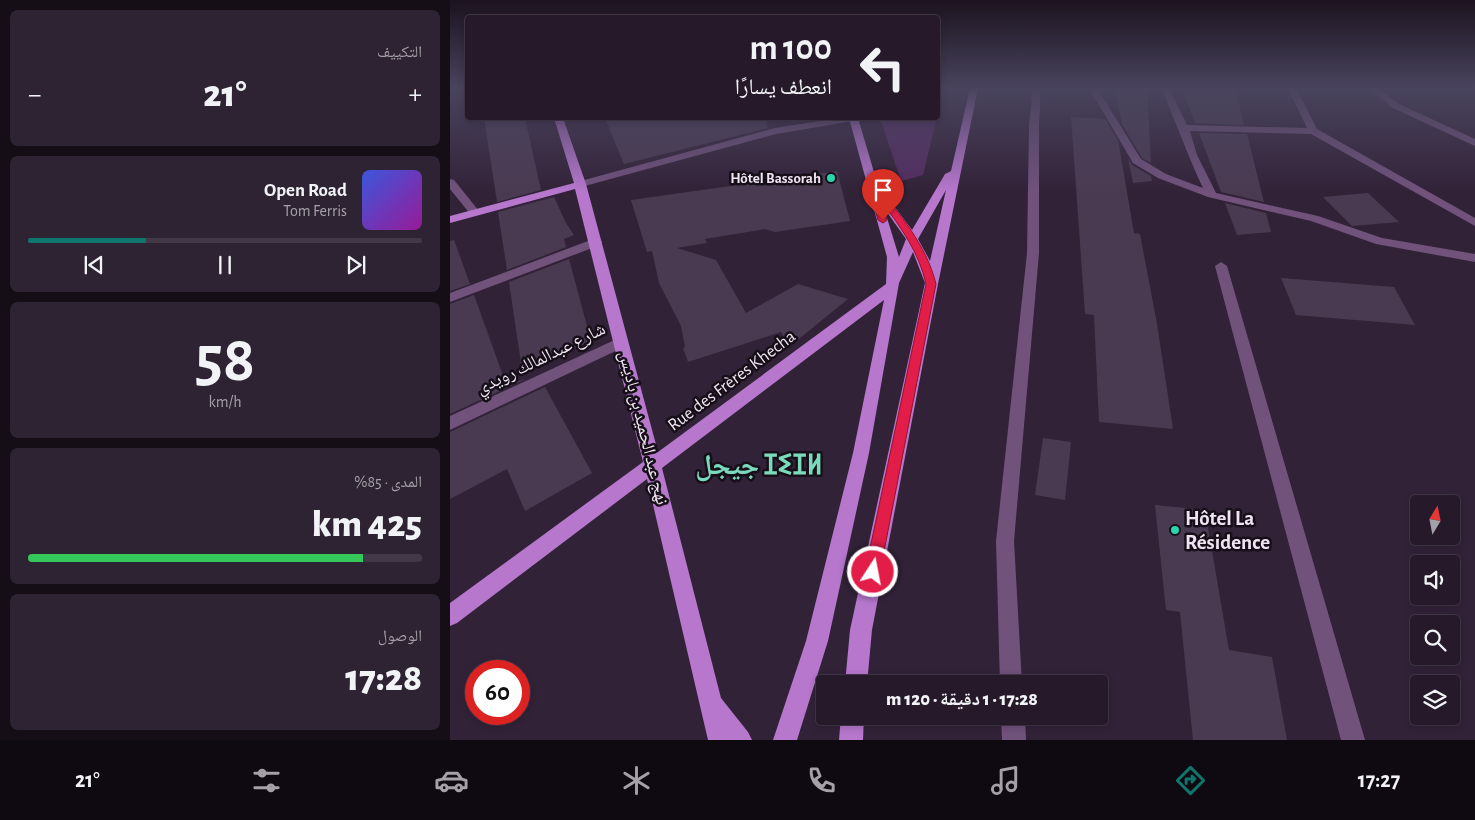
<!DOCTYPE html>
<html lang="ar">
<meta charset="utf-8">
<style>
body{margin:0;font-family:"Alegreya Sans","Noto Naskh Arabic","Noto Sans Tifinagh",sans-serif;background:#2e2332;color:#f1f3f6;direction:rtl;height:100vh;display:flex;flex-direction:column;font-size:19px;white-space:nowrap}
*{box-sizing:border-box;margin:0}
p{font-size:16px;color:#a4a1a8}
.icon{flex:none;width:28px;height:28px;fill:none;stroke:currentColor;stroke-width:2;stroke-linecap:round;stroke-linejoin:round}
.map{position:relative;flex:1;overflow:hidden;direction:ltr}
.sheet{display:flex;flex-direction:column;gap:10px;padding:10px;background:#150e17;width:450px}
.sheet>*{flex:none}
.guide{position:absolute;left:15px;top:15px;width:475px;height:105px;border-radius:5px;box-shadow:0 2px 8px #0003,0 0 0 1px #423847;direction:rtl;background:#261a2a;color:#f1f3f6;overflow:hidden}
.needle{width:32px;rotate:10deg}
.controls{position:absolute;left:960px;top:495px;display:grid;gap:10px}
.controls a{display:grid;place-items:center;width:50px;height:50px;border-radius:5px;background:#261a2a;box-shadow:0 2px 8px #0003,0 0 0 1px #423847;font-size:25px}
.speed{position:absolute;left:15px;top:660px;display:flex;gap:10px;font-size:25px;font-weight:700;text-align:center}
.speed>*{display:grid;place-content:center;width:65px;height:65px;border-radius:50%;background:#261a2a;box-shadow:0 2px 8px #0003,0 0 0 1px #423847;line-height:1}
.speed .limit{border:8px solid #d22;background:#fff;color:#111}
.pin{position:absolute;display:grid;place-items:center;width:42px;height:42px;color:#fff;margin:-51px -21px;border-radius:50% 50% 50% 0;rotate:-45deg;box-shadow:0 0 5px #0007}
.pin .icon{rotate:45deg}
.me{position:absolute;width:55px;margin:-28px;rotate:11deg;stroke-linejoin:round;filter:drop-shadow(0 0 4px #0008)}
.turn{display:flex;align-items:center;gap:18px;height:105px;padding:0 25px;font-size:22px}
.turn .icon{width:65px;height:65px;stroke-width:2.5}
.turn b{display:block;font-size:35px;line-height:42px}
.big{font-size:38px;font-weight:800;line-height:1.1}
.sheet .tile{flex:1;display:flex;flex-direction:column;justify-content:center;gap:8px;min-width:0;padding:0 18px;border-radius:8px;background:#2e2332}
.sheet .dial{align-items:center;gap:0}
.dial b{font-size:65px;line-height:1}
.song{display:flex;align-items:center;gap:15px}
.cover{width:60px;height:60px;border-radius:8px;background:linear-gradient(135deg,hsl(230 70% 55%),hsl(300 70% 35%))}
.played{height:5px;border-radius:2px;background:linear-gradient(90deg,#0f766e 30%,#423847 30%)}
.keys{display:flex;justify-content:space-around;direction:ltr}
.heat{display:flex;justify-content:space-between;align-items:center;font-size:28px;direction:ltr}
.charge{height:8px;border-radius:4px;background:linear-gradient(90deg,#34c759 85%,#423847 0)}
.trip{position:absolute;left:366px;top:675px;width:292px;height:50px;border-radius:5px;background:#261a2a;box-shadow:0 2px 8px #0003,0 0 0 1px #423847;font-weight:800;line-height:50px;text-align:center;direction:rtl}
.dock{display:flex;height:80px;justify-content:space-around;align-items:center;background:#0f0a11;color:#a4a1a8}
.dock .icon{width:35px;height:35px}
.dock .on{color:#0f766e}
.dock b{font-size:22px;color:#f1f3f6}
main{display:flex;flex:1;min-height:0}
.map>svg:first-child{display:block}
.green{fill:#542d63}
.building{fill:#4a3a51}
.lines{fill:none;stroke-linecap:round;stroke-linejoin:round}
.minor{fill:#70527b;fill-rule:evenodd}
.major{fill:#b677cd;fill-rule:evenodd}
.route{fill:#e11d48;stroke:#92132f}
.poi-dot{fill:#28d5ad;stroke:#160f18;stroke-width:2}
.labels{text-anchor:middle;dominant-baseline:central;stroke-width:5;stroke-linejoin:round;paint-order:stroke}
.far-poi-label{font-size:15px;font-weight:bold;fill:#eee4f2;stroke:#160f18;text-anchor:end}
.street-label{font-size:18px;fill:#eee4f2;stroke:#160f18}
.near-poi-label{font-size:21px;font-weight:bold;fill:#eee4f2;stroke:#160f18;text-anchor:start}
.town-label{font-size:28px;font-weight:bold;fill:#7bd9bd;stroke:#160f18}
</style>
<main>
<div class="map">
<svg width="1025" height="740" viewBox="0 0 1025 740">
<rect width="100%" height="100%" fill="#322238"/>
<path class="green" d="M 430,118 L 487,118 L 473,175 L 451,181 Z"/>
<path class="building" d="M 665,88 L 697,88 L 701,163 L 692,158 L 672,124 Z
M 732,88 L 785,88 L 794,125 L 745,123 Z
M 621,117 L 655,119 L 668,140 L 684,233 L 690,234 L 707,324 L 723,429 L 649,422 L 644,315 L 635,314 Z
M 34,118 L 75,118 L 91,190 L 47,202 Z
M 155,118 L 316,118 L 318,128 L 174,164 Z
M 749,133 L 797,134 L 814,202 L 771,192 Z
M 678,158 L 682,165 L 701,176 L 702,181 L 683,183 Z
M 387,171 L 400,221 L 325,232 L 315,229 L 255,239 L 257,243 L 227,248 L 266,260 L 296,313 L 348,284 L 398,299 L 339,347 L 331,332 L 238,362 L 233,348 L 235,347 L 231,326 L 209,283 L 202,251 L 197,252 L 181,200 Z
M 918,193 L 949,222 L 902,226 L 873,197 Z
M 104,197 L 116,223 L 124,235 L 114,239 L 116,247 L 57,270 L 48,212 Z
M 775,203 L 816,213 L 821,232 L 787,235 Z
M 4,240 L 20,284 L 0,291 L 0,241 Z
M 119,259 L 141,341 L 72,370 L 59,282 Z
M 831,278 L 944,287 L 965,325 L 846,315 Z
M 24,295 L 56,384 L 76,379 L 0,414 L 0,304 Z
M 95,387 L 142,473 L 75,511 L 57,469 L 0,499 L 0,432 Z
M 593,438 L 621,442 L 615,500 L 585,495 Z
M 705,505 L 755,510 L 779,650 L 822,657 L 837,740 L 743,740 L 730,612 L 716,610 Z"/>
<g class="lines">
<path class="minor" d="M 583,88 L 591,88 L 589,124 L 589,253 L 564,541 L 572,684 L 550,684 L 546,541 L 577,253 L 579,124 Z
M 639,88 L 647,88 L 691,159 L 716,174 L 753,188 C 737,155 726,121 711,88 L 719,88 L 737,125 L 857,128 L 838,88 L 846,88 L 867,129 L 1025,218 L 1025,226 L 861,134 L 740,131 L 747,155 L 766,193 L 868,216 L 932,238 L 1025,254 L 1025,262 L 926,244 L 861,221 L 758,197 L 708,178 L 683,163 Z
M 919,88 L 928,88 L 949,104 L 1025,139 L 1025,146 L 943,108 Z
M 389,118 L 408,118 L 403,121 L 326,134 L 131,187 L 126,184 L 127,182 L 325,128 Z
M 0,179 L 4,180 L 29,211 L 31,213 L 29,215 L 21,215 L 0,189 Z
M 146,238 L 150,239 L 152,242 L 150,245 L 0,302 L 0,293 Z
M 771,262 L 777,266 L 915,740 L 891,740 L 765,266 Z
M 171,337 L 176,338 L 178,342 L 176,346 L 0,430 L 0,416 Z
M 551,716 L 575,716 L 576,740 L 552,740 Z"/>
<path class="major" d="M 520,88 L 528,88 L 488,284 L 422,630 L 417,684 L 395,684 L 400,630 L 475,283 L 463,252 L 449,283 L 419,453 L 378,641 L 347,740 L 323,740 L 356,641 L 403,453 L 434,300 L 212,468 L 271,698 L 298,732 L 302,740 L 258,740 L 197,479 L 7,623 L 0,626 L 0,603 L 193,462 L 125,189 L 0,223 L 0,216 L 124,183 L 104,118 L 113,118 L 136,184 L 208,452 L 436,284 L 437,257 L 399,118 L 408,118 L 429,189 L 432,190 L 462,230 L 495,174 L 501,171 ZM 496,190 L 480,261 L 468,239 ZM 434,208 L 456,239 L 449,257 Z
M 391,716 L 414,716 L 413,740 L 389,740 Z"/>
</g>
<linearGradient id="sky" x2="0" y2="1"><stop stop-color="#1c131f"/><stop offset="0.46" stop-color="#49445e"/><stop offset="1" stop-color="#49445e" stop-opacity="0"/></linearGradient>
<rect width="1025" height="192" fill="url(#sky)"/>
<path class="route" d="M 422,182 L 425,183 C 450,215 476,244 486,284 L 430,572 L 428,578 L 423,580 L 417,578 L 415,572 L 476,284 C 469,252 451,228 432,202 L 437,220 L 433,223 L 428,220 L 418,184 Z"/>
<g class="poi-dot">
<circle cx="381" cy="178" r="5"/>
<circle cx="725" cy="530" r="5"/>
</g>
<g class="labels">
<g class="far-poi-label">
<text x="371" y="178">Hôtel Bassorah</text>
</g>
<g class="street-label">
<text transform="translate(91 359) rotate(-26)">شارع عبدالمالك رويدي</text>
<text transform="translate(282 381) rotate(-37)">Rue des Frères Khecha</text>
<text transform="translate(193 428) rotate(76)">نهج عبد الحميد بن باديس</text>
</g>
<g class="near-poi-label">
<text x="735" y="518">Hôtel La<tspan x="735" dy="24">Résidence</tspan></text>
</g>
<g class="town-label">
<text x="309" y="466">جيجل ⵊⵉⵊⵍ</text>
</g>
</g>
</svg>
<div class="controls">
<a><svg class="needle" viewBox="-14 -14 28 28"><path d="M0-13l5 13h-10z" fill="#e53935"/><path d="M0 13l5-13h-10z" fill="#a4a1a8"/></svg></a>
<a><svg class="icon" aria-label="sound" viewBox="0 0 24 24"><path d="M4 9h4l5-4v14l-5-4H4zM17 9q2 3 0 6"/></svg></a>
<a><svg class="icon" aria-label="search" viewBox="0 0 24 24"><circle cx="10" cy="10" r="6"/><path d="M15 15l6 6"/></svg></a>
<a><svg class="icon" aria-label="layers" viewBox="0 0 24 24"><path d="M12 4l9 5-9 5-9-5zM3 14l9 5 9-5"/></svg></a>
</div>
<div class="speed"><div class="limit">60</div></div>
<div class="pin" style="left:433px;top:220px;background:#d93025"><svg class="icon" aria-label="arrive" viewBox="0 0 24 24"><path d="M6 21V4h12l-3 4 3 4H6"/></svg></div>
<svg class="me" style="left:423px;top:572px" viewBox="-20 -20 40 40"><circle r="17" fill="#e11d48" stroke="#fff" stroke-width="3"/><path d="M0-11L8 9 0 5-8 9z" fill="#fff"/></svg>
<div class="trip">17:28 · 1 دقيقة · 120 m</div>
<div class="guide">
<div class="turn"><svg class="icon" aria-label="left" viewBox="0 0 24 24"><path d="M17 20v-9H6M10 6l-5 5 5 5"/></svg><div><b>100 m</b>انعطف يسارًا</div></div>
</div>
</div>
<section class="sheet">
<div class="tile"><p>التكييف</p>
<div class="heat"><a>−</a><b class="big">21°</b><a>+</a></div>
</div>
<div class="tile">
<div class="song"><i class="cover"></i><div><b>Open Road</b><p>Tom Ferris</p></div></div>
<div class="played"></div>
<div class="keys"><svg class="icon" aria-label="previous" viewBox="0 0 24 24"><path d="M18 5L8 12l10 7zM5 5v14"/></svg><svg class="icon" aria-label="pause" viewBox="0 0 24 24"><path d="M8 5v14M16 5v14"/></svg><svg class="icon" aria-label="next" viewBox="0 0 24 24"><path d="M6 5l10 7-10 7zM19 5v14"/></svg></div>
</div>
<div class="tile dial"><b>58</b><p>km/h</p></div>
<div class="tile"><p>المدى · 85%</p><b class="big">425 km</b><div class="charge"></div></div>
<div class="tile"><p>الوصول</p><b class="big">17:28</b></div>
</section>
</main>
<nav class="dock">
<b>17:27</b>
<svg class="icon on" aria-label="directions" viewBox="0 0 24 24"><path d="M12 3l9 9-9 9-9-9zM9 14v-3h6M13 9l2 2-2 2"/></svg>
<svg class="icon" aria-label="music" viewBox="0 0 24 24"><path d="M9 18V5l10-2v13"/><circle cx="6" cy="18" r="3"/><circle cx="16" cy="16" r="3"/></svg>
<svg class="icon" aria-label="phone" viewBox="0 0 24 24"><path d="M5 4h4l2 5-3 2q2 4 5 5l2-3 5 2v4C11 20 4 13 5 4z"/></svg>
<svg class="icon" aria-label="climate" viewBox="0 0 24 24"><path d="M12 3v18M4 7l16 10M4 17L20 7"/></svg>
<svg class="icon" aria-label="car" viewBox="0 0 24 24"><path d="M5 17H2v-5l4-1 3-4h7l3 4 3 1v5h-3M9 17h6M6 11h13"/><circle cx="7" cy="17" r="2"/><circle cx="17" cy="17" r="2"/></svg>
<svg class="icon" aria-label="filters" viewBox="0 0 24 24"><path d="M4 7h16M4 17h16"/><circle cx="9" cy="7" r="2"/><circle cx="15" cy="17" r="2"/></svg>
<b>21°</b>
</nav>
